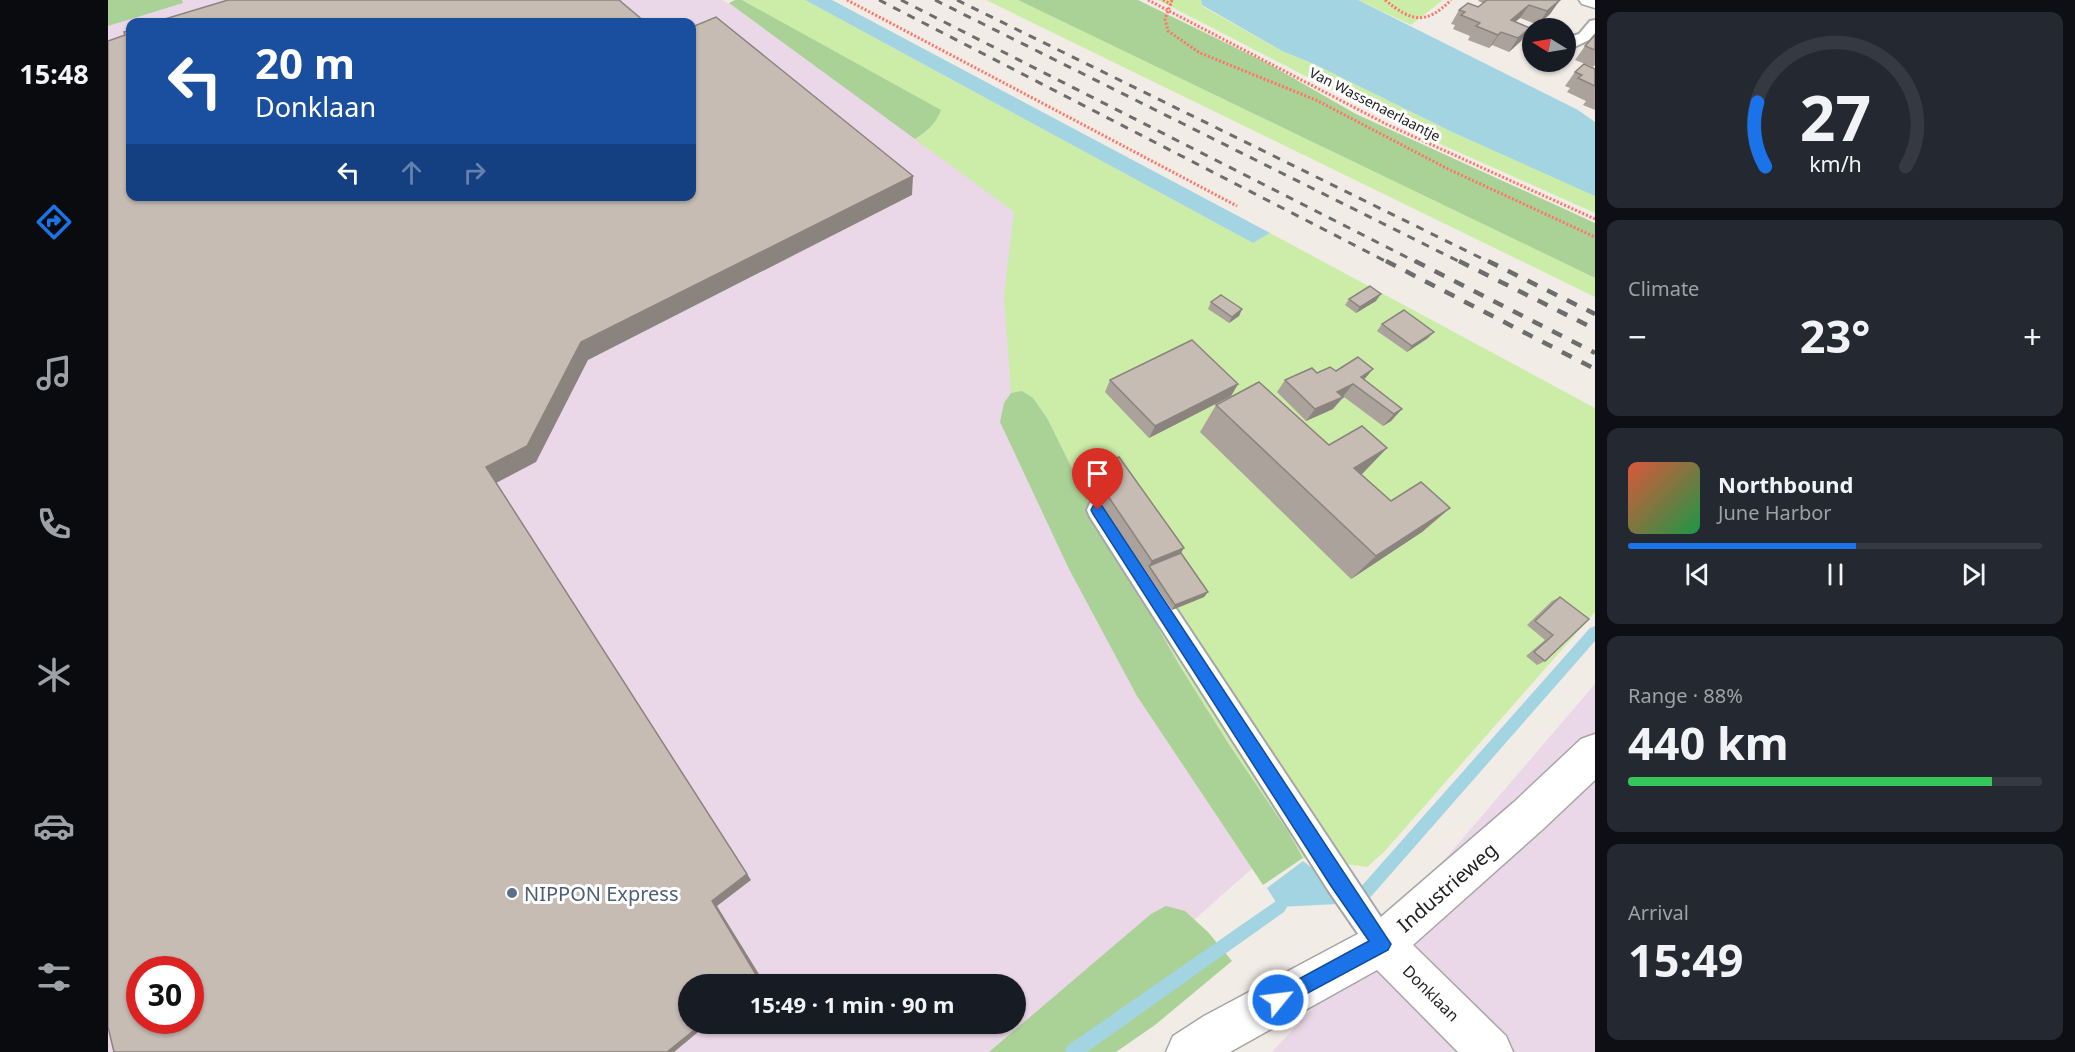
<!DOCTYPE html>
<meta charset="utf-8">
<style>
body{margin:0;font-family:"Noto Sans",sans-serif;background:#242831;color:#f1f3f6;height:100vh;display:flex;flex-direction:column;font-size:22px;white-space:nowrap}
*{box-sizing:border-box;margin:0}
p{font-size:20px;color:#9ea1a6}
.icon{flex:none;width:33px;height:33px;fill:none;stroke:currentColor;stroke-width:2;stroke-linecap:round;stroke-linejoin:round}
.map{position:relative;flex:1;overflow:hidden}
.drawer{display:flex;flex-direction:column;gap:12px;padding:12px;background:#0d0f14;width:480px}
.drawer>*{flex:none}
.guide{position:absolute;left:18px;top:18px;width:570px;height:183px;border-radius:12px;box-shadow:0 2px 4px #0004;background:#1a4fa0;color:#fff;overflow:hidden}
.needle{width:39px;rotate:281deg}
.fabs{position:absolute;left:1414px;top:18px;display:grid;gap:12px}
.fabs a{display:grid;place-items:center;width:54px;height:54px;border-radius:50%;background:#171b24;box-shadow:0 2px 4px #0004;font-size:30px}
.speed{position:absolute;left:18px;top:956px;display:flex;gap:12px;font-size:30px;font-weight:700;text-align:center}
.speed>*{display:grid;place-content:center;width:78px;height:78px;border-radius:50%;background:#171b24;box-shadow:0 2px 4px #0004;line-height:1}
.speed .limit{border:9px solid #d22;background:#fff;color:#111}
.pin{position:absolute;display:grid;place-items:center;width:51px;height:51px;color:#fff;margin:-62px -26px;border-radius:50% 50% 50% 0;rotate:-45deg;box-shadow:0 0 6px #0007}
.pin .icon{rotate:45deg}
.me{position:absolute;width:66px;margin:-33px;rotate:61deg;stroke-linejoin:round;filter:drop-shadow(0 0 4px #0008)}
.turn{display:flex;align-items:center;gap:21px;height:126px;padding:0 30px;font-size:27px}
.turn .icon{width:78px;height:78px;stroke-width:2.5}
.turn b{display:block;font-size:42px;line-height:51px}
.lanes{display:flex;align-items:center;height:57px;padding:0 30px;background:#0003;justify-content:center;gap:30px;direction:ltr}
.lanes .off{opacity:.35}
.big{font-size:45px;font-weight:700;line-height:1.1}
.drawer .tile{flex:1;display:flex;flex-direction:column;justify-content:center;gap:9px;min-width:0;padding:0 21px;border-radius:12px;background:#242831}
.drawer .dial{align-items:center;gap:0}
.dial svg{height:156px;overflow:visible;fill:none;stroke:#363941;stroke-width:7;stroke-linecap:round;text-anchor:middle}
.dial text{fill:#f1f3f6;stroke:none}
.song{display:flex;align-items:center;gap:18px}
.cover{width:72px;height:72px;border-radius:9px;background:linear-gradient(135deg,hsl(10 70% 55%),hsl(140 70% 35%))}
.played{height:6px;border-radius:3px;background:linear-gradient(90deg,#1a73e8 55%,#363941 55%)}
.keys{display:flex;justify-content:space-around;direction:ltr}
.heat{display:flex;justify-content:space-between;align-items:center;font-size:33px;direction:ltr}
.charge{height:9px;border-radius:4px;background:linear-gradient(90deg,#34c759 88%,#363941 0)}
.trip{position:absolute;left:570px;top:974px;width:348px;height:60px;border-radius:30px;background:#171b24;box-shadow:0 2px 4px #0004;font-weight:700;line-height:60px;text-align:center}
main{display:flex;flex:1;min-height:0}
.dock{display:flex;flex-direction:column;width:108px;justify-content:space-around;align-items:center;background:#090b0e;color:#9ea1a6}
.dock .icon{width:42px;height:42px}
.dock .selected{color:#1a73e8}
.dock b{font-size:27px;color:#f1f3f6}
.map>svg:first-child{display:block}
.industrial{fill:#ead7e7;fill-rule:evenodd}
.grass{fill:#cceda8}
.forest{fill:#aad297}
.water{fill:#a3d4e1}
.lines{fill:none;stroke-linecap:round;stroke-linejoin:round}
.stream{fill:#a3d4e1;fill-rule:evenodd}
.service-casing{stroke:#a6a6a6;stroke-width:4}
.minor-casing{stroke:#a6a6a6;stroke-width:3}
.path{stroke:#ff7368;stroke-width:3;stroke-dasharray:2 2;stroke-linecap:butt}
.service{fill:#fff;fill-rule:evenodd}
.minor{fill:#fff;fill-rule:evenodd}
.rail-far1{stroke:#6d6d6d;stroke-width:3;stroke-dasharray:8 8;stroke-linecap:butt}
.rail{stroke:#6d6d6d;stroke-width:4.5;stroke-dasharray:11 11;stroke-linecap:butt}
.wall{fill:#aaa29b}
.shaded-wall{fill:#8b847e}
.building{fill:#c6bcb4;stroke:#8b847e;stroke-width:1.5;fill-rule:evenodd}
.route{fill:#1a73e8;stroke:#114b97;stroke-width:1.5}
.service-dot{fill:#5c6f8a;stroke:#fff;stroke-width:2}
.labels{text-anchor:middle;dominant-baseline:central;stroke-width:6;stroke-linejoin:round;paint-order:stroke}
.far-street-label{font-size:14px;fill:#1f1f1f;stroke:#fff}
.street-label{font-size:16px;fill:#1f1f1f;stroke:#fff}
.near-street-label{font-size:20px;fill:#1f1f1f;stroke:#fff}
.near-service-label{font-size:20px;fill:#4e5e75;stroke:#fff;text-anchor:start}
</style>
<main>
<nav class="dock">
<b>15:48</b>
<svg class="icon selected" aria-label="directions" viewBox="0 0 24 24"><path d="M12 3l9 9-9 9-9-9zM9 14v-3h6M13 9l2 2-2 2"/></svg>
<svg class="icon" aria-label="music" viewBox="0 0 24 24"><path d="M9 18V5l10-2v13"/><circle cx="6" cy="18" r="3"/><circle cx="16" cy="16" r="3"/></svg>
<svg class="icon" aria-label="phone" viewBox="0 0 24 24"><path d="M5 4h4l2 5-3 2q2 4 5 5l2-3 5 2v4C11 20 4 13 5 4z"/></svg>
<svg class="icon" aria-label="climate" viewBox="0 0 24 24"><path d="M12 3v18M4 7l16 10M4 17L20 7"/></svg>
<svg class="icon" aria-label="car" viewBox="0 0 24 24"><path d="M5 17H2v-5l4-1 3-4h7l3 4 3 1v5h-3M9 17h6M6 11h13"/><circle cx="7" cy="17" r="2"/><circle cx="17" cy="17" r="2"/></svg>
<svg class="icon" aria-label="filters" viewBox="0 0 24 24"><path d="M4 7h16M4 17h16"/><circle cx="9" cy="7" r="2"/><circle cx="15" cy="17" r="2"/></svg>
</nav>
<div class="map">
<svg width="1487" height="1052" viewBox="0 0 1487 1052">
<rect width="100%" height="100%" fill="#f1ece5"/>
<path class="industrial" d="M 65,0 L 614,0 L 936,165 L 1211,809 L 937,1052 L 0,1052 L 0,21 ZM 22,22 L 584,22 L 584,196 L 22,196 ZM 32,969 L 82,969 L 82,1020 L 32,1020 ZM 580,984 L 908,984 L 908,1023 L 580,1023 Z
M 1487,684 L 1487,1052 L 1164,1052 L 1260,949 Z"/>
<path class="grass" d="M 634,0 L 697,0 L 1145,243 L 1162,233 L 1487,408 L 1487,612 L 1276,852 L 1259,867 L 1195,858 L 1181,833 L 1122,746 L 1073,668 L 998,537 L 939,418 L 925,398 L 914,391 L 903,393 L 896,296 L 906,212 L 807,139 L 820,130 L 832,110 Z
M 878,0 L 910,0 L 1487,278 L 1487,297 Z
M 1050,0 L 1093,0 L 1094,6 L 1174,51 L 1206,64 L 1344,132 L 1487,195 L 1487,213 L 1312,135 Z
M 1250,0 L 1335,0 L 1303,25 Z"/>
<path class="forest" d="M 0,0 L 74,0 L 75,3 L 0,26 Z
M 627,0 L 634,0 L 833,110 C 828,124 818,132 807,139 L 621,3 Z
M 910,0 L 1030,0 L 1159,63 L 1248,114 L 1487,223 L 1487,278 Z
M 914,391 L 925,398 L 939,418 L 998,537 L 1073,668 L 1122,746 L 1181,833 L 1195,858 L 1155,885 L 1029,696 L 961,569 L 892,422 L 896,403 L 903,393 Z
M 1058,906 L 1077,911 L 1100,932 L 1124,961 L 1047,1025 L 1008,1052 L 881,1052 L 1043,914 Z"/>
<path class="water" d="M 697,0 L 724,0 L 1162,233 L 1145,243 Z
M 1093,0 L 1250,0 L 1470,110 L 1487,122 L 1487,196 L 1344,132 L 1206,64 L 1174,51 L 1094,5 Z
M 1195,861 L 1248,903 L 1171,907 L 1159,888 Z"/>
<g class="lines">
<path class="stream" d="M 1487,626 L 1487,641 L 1253,908 L 1248,911 L 1243,908 L 1240,903 L 1243,898 L 1482,628 Z
M 1171,899 L 1176,902 L 1179,907 L 1176,912 L 979,1052 L 957,1052 L 959,1046 Z"/>
<defs>
<path id="service" d="M 1487,20 L 1487,33 L 1481,40 L 1458,51 L 1458,38 L 1471,34 L 1482,21 Z
M 990,501 L 998,503 L 1284,934 L 1289,944 L 1284,954 L 1274,959 L 1264,954 L 1220,890 L 982,517 L 979,510 L 982,503 Z"/>
<path id="minor" d="M 1471,0 L 1487,0 L 1487,8 L 1474,4 Z
M 1487,734 L 1487,780 L 1434,830 L 1305,945 L 1398,1036 L 1405,1052 L 1350,1052 L 1269,970 L 1122,1052 L 1058,1052 L 1065,1036 L 1096,1016 L 1259,929 L 1406,802 L 1473,739 Z"/>
</defs>
<use href="#service" class="service-casing"/>
<use href="#minor" class="minor-casing"/>
<path class="path" d="M 739,0 L 1129,206
M 1040,0 L 1278,124 L 1487,219
M 1055,0 L 1063,4
M 1064,0 L 1057,19 L 1060,31 L 1092,53 L 1208,100 L 1340,169 L 1487,237
M 1277,0 C 1304,22 1318,25 1343,0"/>
<use href="#service" class="service"/>
<use href="#minor" class="minor"/>
<path class="rail-far1" d="M 771,0 L 1281,263
M 793,0 L 1310,263
M 827,0 L 1354,263
M 849,0 L 1383,263"/>
<path class="rail" d="M 1278,261 L 1487,369
M 1307,261 L 1487,353
M 1351,261 L 1487,329
M 1380,261 L 1487,314"/>
</g>
<path class="wall" d="M 1371,0 L 1451,0 L 1442,14 L 1430,25 L 1412,18 L 1407,22 L 1413,41 L 1401,52 L 1384,45 L 1381,48 L 1360,40 L 1362,36 L 1345,29 L 1347,25 L 1343,24 L 1351,10 L 1370,7 L 1375,3 L 1370,1 Z
M 1487,35 L 1487,65 L 1485,67 L 1467,60 L 1477,46 Z
M 1487,69 L 1487,110 L 1475,105 L 1478,101 L 1459,92 L 1462,88 L 1457,86 L 1467,72 Z
M 1241,299 L 1268,301 L 1248,313 L 1237,305 Z
M 1103,302 L 1134,309 L 1131,316 L 1121,323 L 1100,309 Z
M 1274,324 L 1320,338 L 1299,352 L 1269,331 Z
M 1265,369 L 1256,379 L 1294,409 L 1283,421 L 1275,426 L 1236,397 L 1225,409 L 1198,421 L 1169,392 L 1177,380 L 1209,373 Z
M 1002,380 L 1130,384 L 1123,396 L 1041,438 L 997,392 Z
M 1108,405 L 1221,445 L 1279,448 L 1253,475 L 1283,501 L 1342,508 L 1314,532 L 1243,579 L 1092,432 Z
M 981,468 L 1076,548 L 1073,553 L 1100,592 L 1096,597 L 1064,610 L 976,479 Z
M 1452,597 L 1481,619 L 1437,661 L 1429,665 L 1418,656 L 1437,640 L 1419,625 L 1444,601 Z"/>
<path class="shaded-wall" d="M 1452,0 L 1442,14 L 1430,25 L 1439,11 Z
M 1421,5 L 1412,18 L 1394,33 L 1403,20 Z
M 1422,28 L 1413,41 L 1401,52 L 1410,38 Z
M 1393,32 L 1384,45 L 1381,48 L 1390,35 Z
M 805,176 L 804,195 L 480,360 L 428,462 L 388,483 L 643,880 L 609,906 L 654,979 L 648,984 L 642,984 L 604,901 L 378,467 L 473,342 Z
M 1273,294 L 1268,301 L 1248,313 L 1252,307 Z
M 1134,309 L 1131,316 L 1121,323 L 1124,317 Z
M 1326,332 L 1320,338 L 1299,352 L 1304,346 Z
M 1265,369 L 1255,381 L 1253,377 Z
M 1130,384 L 1123,396 L 1041,438 L 1047,426 Z
M 1245,384 L 1225,409 L 1198,421 L 1207,409 L 1229,392 Z
M 1294,409 L 1283,421 L 1275,426 L 1286,414 Z
M 1279,448 L 1254,474 L 1222,494 L 1246,468 Z
M 1342,508 L 1314,532 L 1243,579 L 1268,556 Z
M 1076,548 L 1069,558 L 1041,566 L 1044,561 Z
M 1100,592 L 1096,597 L 1064,610 L 1067,605 Z
M 595,1023 L 601,1023 L 566,1052 L 559,1052 Z"/>
<path class="building" d="M 120,0 L 511,0 L 537,22 L 47,22 Z
M 1379,0 L 1452,0 L 1439,11 L 1421,5 L 1403,20 L 1422,28 L 1410,38 L 1393,32 L 1390,35 L 1368,26 L 1372,23 L 1353,15 L 1357,12 L 1351,10 L 1360,3 L 1370,7 Z
M 608,17 L 805,176 L 473,342 L 419,446 L 378,467 L 639,874 L 604,901 L 650,978 L 642,984 L 580,984 L 580,1023 L 595,1023 L 559,1052 L 6,1052 L 0,1027 L 0,41 L 17,35 L 16,32 L 22,30 L 22,196 L 584,196 L 584,27 ZM 32,969 L 82,969 L 82,1020 L 32,1020 Z
M 1487,35 L 1487,50 L 1477,46 Z
M 1476,64 L 1487,69 L 1487,86 L 1470,78 L 1474,75 L 1467,72 Z
M 1262,286 L 1273,294 L 1252,307 L 1241,299 Z
M 1113,295 L 1134,309 L 1124,317 L 1103,302 Z
M 1296,310 L 1326,332 L 1304,346 L 1274,324 Z
M 1084,340 L 1130,384 L 1047,426 L 1002,380 Z
M 1250,357 L 1265,369 L 1253,377 L 1294,409 L 1286,414 L 1245,384 L 1229,392 L 1235,397 L 1207,409 L 1177,380 L 1204,368 L 1209,373 L 1222,367 L 1228,371 Z
M 1151,382 L 1221,445 L 1254,426 L 1279,448 L 1246,468 L 1283,501 L 1313,482 L 1342,508 L 1268,556 L 1108,405 Z
M 1011,457 L 1076,548 L 1044,561 L 981,468 Z
M 1073,553 L 1100,592 L 1067,605 L 1041,566 Z
M 1452,597 L 1481,619 L 1437,661 L 1426,652 L 1445,635 L 1427,621 Z"/>
<path class="route" d="M 990,504 L 994,506 L 1283,944 L 1280,950 L 1170,1009 L 1163,1007 L 1160,1000 L 1163,994 L 1261,941 L 1223,886 L 985,514 L 983,510 L 985,506 Z"/>
<circle class="service-dot" cx="404" cy="893" r="6"/>
<g class="labels">
<g class="far-street-label">
<text transform="translate(1267 104) rotate(27)">Van Wassenaerlaantje</text>
</g>
<g class="street-label">
<text transform="translate(1323 993) rotate(45)">Donklaan</text>
</g>
<g class="near-street-label">
<text transform="translate(1339 887) rotate(-41)">Industrieweg</text>
</g>
<g class="near-service-label">
<text x="416" y="893">NIPPON Express</text>
</g>
</g>
</svg>
<div class="fabs">
<a><svg class="needle" viewBox="-14 -14 28 28"><path d="M0-13l5 13h-10z" fill="#e53935"/><path d="M0 13l5-13h-10z" fill="#9ea1a6"/></svg></a>
</div>
<div class="speed"><div class="limit">30</div></div>
<div class="pin" style="left:990px;top:510px;background:#d93025"><svg class="icon" aria-label="arrive" viewBox="0 0 24 24"><path d="M6 21V4h12l-3 4 3 4H6"/></svg></div>
<svg class="me" style="left:1170px;top:1000px" viewBox="-20 -20 40 40"><circle r="17" fill="#1a73e8" stroke="#fff" stroke-width="3"/><path d="M0-11L8 9 0 5-8 9z" fill="#fff"/></svg>
<div class="trip">15:49 · 1 min · 90 m</div>
<div class="guide">
<div class="turn"><svg class="icon" aria-label="left" viewBox="0 0 24 24"><path d="M17 20v-9H6M10 6l-5 5 5 5"/></svg><div><b>20 m</b>Donklaan</div></div>
<div class="lanes"><svg class="icon" aria-label="left" viewBox="0 0 24 24"><path d="M17 20v-9H6M10 6l-5 5 5 5"/></svg><svg class="icon off" aria-label="ahead" viewBox="0 0 24 24"><path d="M12 20V5M6 11l6-6 6 6"/></svg><svg class="icon off" aria-label="right" viewBox="0 0 24 24"><path d="M7 20v-9h11M14 6l5 5-5 5"/></svg></div>
</div>
</div>
<section class="drawer">
<div class="tile dial"><svg viewBox="0 0 100 80">
<path d="M14 69A42 42 0 1 1 86 69"/>
<path d="M14 69A42 42 0 0 1 10 36" stroke="#1a73e8"/>
<text x="50" y="56" font-size="32" font-weight="700">27</text>
<text x="50" y="72" font-size="11">km/h</text>
</svg></div>
<div class="tile"><p>Climate</p>
<div class="heat"><a>−</a><b class="big">23°</b><a>+</a></div>
</div>
<div class="tile">
<div class="song"><i class="cover"></i><div><b>Northbound</b><p>June Harbor</p></div></div>
<div class="played"></div>
<div class="keys"><svg class="icon" aria-label="previous" viewBox="0 0 24 24"><path d="M18 5L8 12l10 7zM5 5v14"/></svg><svg class="icon" aria-label="pause" viewBox="0 0 24 24"><path d="M8 5v14M16 5v14"/></svg><svg class="icon" aria-label="next" viewBox="0 0 24 24"><path d="M6 5l10 7-10 7zM19 5v14"/></svg></div>
</div>
<div class="tile"><p>Range · 88%</p><b class="big">440 km</b><div class="charge"></div></div>
<div class="tile"><p>Arrival</p><b class="big">15:49</b></div>
</section>
</main>
